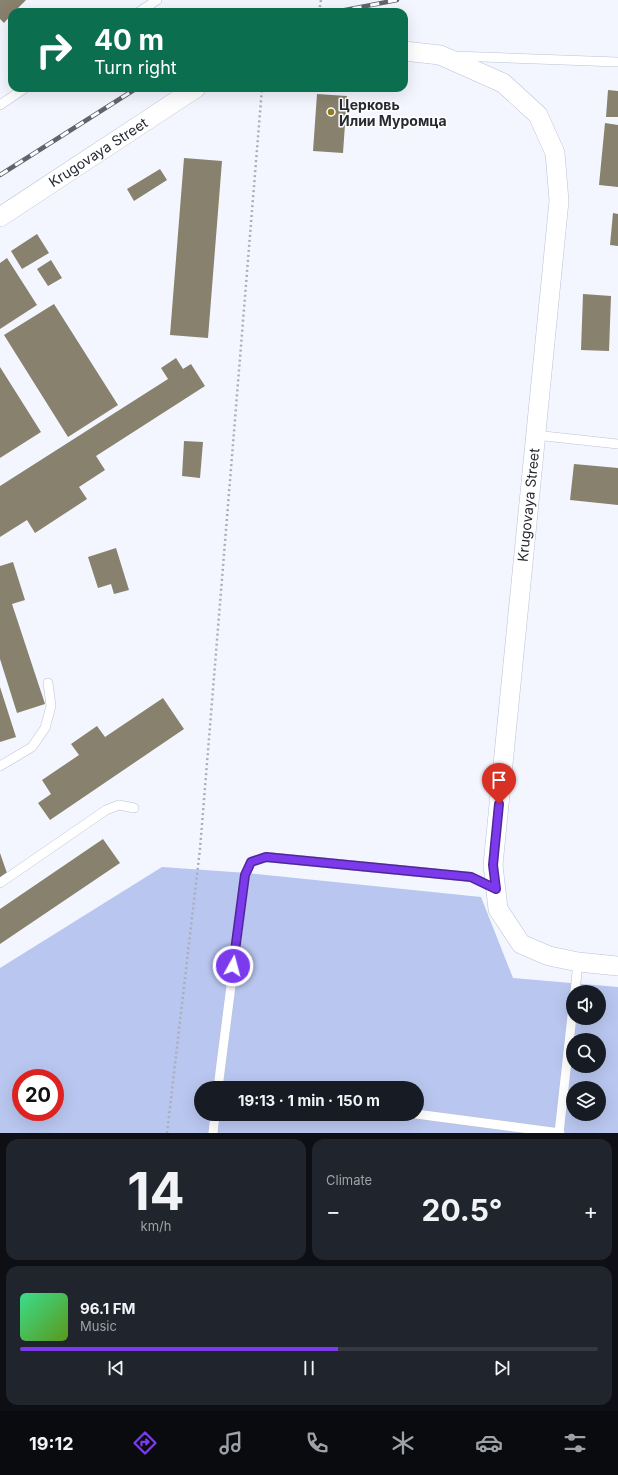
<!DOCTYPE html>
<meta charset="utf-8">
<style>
body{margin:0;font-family:Inter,sans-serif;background:#20242c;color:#f1f3f6;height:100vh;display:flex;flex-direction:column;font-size:15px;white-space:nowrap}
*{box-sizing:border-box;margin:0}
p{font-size:13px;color:#9ea1a6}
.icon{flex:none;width:22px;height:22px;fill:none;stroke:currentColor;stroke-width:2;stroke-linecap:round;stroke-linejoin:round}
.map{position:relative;height:1133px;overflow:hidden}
.drawer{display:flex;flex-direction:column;gap:6px;padding:6px;background:#0d0f14;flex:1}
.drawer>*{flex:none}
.banner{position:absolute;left:8px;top:8px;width:400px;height:84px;border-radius:12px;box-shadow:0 4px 16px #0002;background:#0b6e4f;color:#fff;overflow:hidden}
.tools{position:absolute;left:566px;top:985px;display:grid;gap:8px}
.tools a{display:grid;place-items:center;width:40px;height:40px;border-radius:50%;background:#171b24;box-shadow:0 4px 16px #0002;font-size:20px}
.speed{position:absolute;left:12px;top:1069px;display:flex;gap:8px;font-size:20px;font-weight:700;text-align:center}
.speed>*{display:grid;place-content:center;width:52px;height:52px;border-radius:50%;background:#171b24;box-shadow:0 4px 16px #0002;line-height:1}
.speed .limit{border:6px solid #d22;background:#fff;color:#111}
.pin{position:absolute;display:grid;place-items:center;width:34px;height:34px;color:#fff;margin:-41px -17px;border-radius:50% 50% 50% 0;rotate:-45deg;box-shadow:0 0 4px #0007}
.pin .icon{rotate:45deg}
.me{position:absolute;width:44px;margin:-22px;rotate:7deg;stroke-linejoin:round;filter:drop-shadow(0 0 3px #0008)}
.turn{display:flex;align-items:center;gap:14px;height:84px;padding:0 20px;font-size:18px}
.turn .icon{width:52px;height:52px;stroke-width:2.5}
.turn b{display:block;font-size:28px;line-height:34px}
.big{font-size:30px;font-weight:700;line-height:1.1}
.drawer .widget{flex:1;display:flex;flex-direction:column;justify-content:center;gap:6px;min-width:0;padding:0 14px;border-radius:12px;background:#20242c}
.drawer .dial{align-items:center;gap:0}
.dial b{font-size:52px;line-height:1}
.song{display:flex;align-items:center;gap:12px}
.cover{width:48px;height:48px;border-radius:6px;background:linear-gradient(135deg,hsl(150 70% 55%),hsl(90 70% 35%))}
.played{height:4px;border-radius:2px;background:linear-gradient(90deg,#7c3aed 55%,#363941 55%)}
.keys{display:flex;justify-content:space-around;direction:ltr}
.heat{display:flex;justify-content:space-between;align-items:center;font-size:22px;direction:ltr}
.drawer .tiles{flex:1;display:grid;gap:6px;grid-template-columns:1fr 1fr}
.widget:last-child{grid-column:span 2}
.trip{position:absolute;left:194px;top:1081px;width:230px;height:40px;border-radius:20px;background:#171b24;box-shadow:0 4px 16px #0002;font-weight:700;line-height:40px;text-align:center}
.menu{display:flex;height:64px;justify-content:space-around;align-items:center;background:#090b0e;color:#9ea1a6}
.menu .icon{width:28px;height:28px}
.menu .selected{color:#7c3aed}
.menu b{font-size:18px;color:#f1f3f6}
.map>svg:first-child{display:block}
.green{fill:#b9c6ef;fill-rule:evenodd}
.building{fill:#88816d}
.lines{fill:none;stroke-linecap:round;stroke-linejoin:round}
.service-casing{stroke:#bac2d7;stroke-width:10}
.minor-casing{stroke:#bac2d7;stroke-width:20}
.path{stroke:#abaeb7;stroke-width:2.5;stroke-dasharray:2 3;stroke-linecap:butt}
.service{stroke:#fff;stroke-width:9}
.minor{stroke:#fff;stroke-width:19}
.rail-casing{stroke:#61646d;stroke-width:4.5}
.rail{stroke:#fff;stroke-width:3;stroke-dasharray:9;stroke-linecap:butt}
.route-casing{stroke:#51269a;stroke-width:10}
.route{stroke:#7c3aed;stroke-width:7}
.poi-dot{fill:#947b22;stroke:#fff;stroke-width:1.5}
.labels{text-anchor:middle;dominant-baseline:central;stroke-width:3;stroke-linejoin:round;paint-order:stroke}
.poi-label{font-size:14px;font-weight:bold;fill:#272a32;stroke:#fff;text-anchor:start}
.street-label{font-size:14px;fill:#272a32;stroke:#fff}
</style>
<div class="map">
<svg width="618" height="1133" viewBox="0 0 618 1133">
<rect width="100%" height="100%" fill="#f3f6ff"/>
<path class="green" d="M 162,867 L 247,873 L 481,897 L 513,978 L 618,987 L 618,1133 L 0,1133 L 0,968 ZM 573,992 L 599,992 L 599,1018 L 573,1018 ZM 573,1040 L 599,1040 L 599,1066 L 573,1066 ZM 21,1078 L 55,1078 L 55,1112 L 21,1112 ZM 201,1088 L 417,1088 L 417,1114 L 201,1114 ZM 573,1088 L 599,1088 L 599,1114 L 573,1114 Z"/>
<path class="building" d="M 0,0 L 26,0 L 14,12 L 12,12 L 12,14 L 4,23 L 0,19 Z
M 608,90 L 618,91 L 618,117 L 606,117 Z
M 317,94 L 347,96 L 343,153 L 313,151 Z
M 605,123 L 618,125 L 618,187 L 599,185 Z
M 184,158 L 222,161 L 208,338 L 170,335 Z
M 160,169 L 167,180 L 134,201 L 127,189 Z
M 613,213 L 618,214 L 618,246 L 610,245 Z
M 37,234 L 49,253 L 22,269 L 11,251 Z
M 7,258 L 37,305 L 0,329 L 0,263 Z
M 51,260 L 62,278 L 48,286 L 37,269 Z
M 583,294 L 611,296 L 609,351 L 581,350 Z
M 54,304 L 118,405 L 68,437 L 4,335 Z
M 176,358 L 183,369 L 191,364 L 205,386 L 96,456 L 105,470 L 79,487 L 87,499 L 35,533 L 27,520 L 0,537 L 0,486 L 168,379 L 161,368 Z
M 0,367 L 41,432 L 0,458 Z
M 184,441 L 203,442 L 200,478 L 182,476 Z
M 574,464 L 618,468 L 618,505 L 570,500 Z
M 116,548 L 129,590 L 114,594 L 111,584 L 98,588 L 88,557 Z
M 13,562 L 25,600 L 12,604 L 45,704 L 17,713 L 0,659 L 0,566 Z
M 0,687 L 16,737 L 0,742 Z
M 163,698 L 184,729 L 50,820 L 38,803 L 51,794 L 42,780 L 79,755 L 71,744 L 97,726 L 105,737 Z
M 103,839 L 120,863 L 0,944 L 0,909 Z
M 0,853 L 8,876 L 0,879 Z"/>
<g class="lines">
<defs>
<path id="service" d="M 139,12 L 157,0
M 455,56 L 618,62
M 0,105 L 25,88
M 535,435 L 618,444
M 0,766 L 32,747 L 45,728 L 51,706 L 48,683
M 0,883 L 106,810 L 119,805 L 134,808
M 575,992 L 578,962
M 218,1088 L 245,875 L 251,862 L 266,857 L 471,877 L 496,889
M 416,1114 L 560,1133
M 213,1133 L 215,1114
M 559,1133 L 573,1007"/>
<path id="minor" d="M 404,51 L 440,55 L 503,83 L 538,115 L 555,153 L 559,201 L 493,865 L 498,909 L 521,944 L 549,956 L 578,962 L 618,966
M 0,217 L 196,88"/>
</defs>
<use href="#service" class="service-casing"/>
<use href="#minor" class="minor-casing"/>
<path class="path" d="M 319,12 L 321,0
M 167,1133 L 200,849 L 262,88"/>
<use href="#service" class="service"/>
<use href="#minor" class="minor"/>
<defs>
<path id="rail" d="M 335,12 L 397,0
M 0,175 L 137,88"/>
</defs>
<use href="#rail" class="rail-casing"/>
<use href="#rail" class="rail"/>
</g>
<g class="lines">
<defs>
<path id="route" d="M 233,966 L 245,875 L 251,862 L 266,857 L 471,877 L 496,889 L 493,865 L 499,804"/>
</defs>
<use href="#route" class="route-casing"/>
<use href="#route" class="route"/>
</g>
<circle class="poi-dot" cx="331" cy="112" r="4"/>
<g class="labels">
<g class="poi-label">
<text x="339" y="104">Церковь<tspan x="339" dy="16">Илии Муромца</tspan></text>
</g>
<g class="street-label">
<text transform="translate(98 152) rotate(-33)">Krugovaya Street</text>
<text transform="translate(528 505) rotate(-84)">Krugovaya Street</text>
</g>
</g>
</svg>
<div class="tools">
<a><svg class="icon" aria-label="sound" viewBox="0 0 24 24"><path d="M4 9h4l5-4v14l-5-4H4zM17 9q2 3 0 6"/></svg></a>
<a><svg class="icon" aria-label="search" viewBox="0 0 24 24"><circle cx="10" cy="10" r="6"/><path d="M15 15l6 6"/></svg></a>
<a><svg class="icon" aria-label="layers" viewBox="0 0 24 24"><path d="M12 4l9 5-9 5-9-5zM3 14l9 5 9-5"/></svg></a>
</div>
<div class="speed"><div class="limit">20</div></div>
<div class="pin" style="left:499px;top:804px;background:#d93025"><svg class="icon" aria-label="arrive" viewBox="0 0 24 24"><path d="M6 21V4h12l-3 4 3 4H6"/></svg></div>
<svg class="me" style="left:233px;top:966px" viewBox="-20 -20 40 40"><circle r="17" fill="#7c3aed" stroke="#fff" stroke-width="3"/><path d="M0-11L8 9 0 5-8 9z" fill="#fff"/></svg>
<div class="trip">19:13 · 1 min · 150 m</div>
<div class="banner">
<div class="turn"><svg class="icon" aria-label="right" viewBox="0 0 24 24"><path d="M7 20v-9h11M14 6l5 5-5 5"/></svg><div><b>40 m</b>Turn right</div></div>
</div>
</div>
<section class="drawer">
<div class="tiles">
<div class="widget dial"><b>14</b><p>km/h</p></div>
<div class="widget"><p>Climate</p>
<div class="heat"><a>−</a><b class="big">20.5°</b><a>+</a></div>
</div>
<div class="widget">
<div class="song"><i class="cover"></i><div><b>96.1 FM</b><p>Music</p></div></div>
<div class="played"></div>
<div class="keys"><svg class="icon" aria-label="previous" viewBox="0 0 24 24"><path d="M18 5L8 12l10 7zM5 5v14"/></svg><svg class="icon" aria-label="pause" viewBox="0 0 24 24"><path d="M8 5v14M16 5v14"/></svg><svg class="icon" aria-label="next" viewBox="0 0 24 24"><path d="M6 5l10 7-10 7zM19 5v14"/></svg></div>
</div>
</div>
</section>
<nav class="menu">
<b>19:12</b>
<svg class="icon selected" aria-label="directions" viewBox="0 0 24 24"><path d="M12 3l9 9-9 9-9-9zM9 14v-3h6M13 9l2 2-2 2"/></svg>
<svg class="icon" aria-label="music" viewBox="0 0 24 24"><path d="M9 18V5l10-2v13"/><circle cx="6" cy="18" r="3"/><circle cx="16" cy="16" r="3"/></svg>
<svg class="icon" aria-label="phone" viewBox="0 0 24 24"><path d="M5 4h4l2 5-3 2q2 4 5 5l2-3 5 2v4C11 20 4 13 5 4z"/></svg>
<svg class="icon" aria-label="climate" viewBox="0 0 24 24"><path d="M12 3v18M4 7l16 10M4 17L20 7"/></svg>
<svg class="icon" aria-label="car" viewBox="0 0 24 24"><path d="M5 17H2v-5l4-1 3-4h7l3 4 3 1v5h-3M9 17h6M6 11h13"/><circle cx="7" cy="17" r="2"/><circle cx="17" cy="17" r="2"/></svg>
<svg class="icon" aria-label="filters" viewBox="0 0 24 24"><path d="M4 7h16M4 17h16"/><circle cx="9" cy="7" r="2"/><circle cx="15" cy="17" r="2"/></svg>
</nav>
